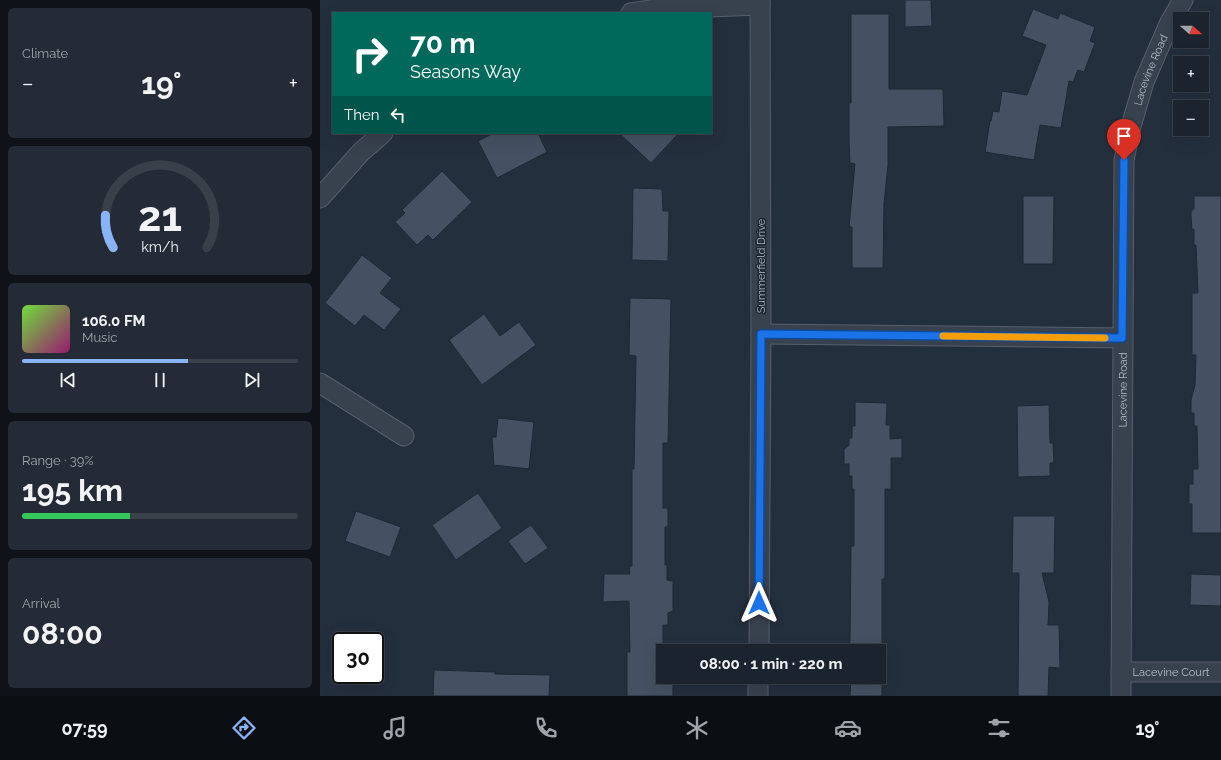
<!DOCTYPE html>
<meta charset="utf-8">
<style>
body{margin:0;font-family:Raleway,sans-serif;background:#242b36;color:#f1f3f6;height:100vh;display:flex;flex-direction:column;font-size:15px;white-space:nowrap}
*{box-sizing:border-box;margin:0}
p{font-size:13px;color:#a0a4aa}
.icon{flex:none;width:22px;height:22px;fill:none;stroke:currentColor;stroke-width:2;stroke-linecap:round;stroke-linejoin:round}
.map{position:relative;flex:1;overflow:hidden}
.side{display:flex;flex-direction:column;gap:8px;padding:8px;background:#0f1319;width:320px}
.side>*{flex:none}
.top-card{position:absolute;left:12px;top:12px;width:380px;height:122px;border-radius:0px;box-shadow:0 4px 16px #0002,0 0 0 1px #39404a;background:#00695c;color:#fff;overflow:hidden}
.needle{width:26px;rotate:110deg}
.controls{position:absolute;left:853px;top:12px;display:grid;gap:8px}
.controls a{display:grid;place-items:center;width:36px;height:36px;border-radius:0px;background:#1b232e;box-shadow:0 4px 16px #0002,0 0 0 1px #39404a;font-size:20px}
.speed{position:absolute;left:12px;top:632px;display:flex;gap:8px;font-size:20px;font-weight:700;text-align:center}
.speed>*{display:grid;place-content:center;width:52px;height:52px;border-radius:50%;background:#1b232e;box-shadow:0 4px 16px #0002,0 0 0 1px #39404a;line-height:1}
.speed .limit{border:2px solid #111;border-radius:6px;background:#fff;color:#111}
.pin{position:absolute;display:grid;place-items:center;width:34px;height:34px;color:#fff;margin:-41px -17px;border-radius:50% 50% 50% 0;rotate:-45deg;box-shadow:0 0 4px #0007}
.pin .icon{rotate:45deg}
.me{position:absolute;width:44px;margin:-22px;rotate:0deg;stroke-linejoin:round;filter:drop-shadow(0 0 3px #0008)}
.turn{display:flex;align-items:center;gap:14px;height:84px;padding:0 12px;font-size:18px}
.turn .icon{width:52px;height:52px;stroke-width:2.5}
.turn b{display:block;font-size:28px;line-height:34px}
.then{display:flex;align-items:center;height:38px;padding:0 12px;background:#0003;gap:8px;font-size:15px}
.big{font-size:30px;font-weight:700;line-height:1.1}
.side .tile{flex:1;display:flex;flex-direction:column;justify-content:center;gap:6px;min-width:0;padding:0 14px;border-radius:6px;background:#242b36}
.side .dial{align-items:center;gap:0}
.dial svg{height:104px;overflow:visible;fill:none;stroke:#39404a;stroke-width:7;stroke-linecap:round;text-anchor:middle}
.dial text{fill:#f1f3f6;stroke:none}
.song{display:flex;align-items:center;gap:12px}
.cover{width:48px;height:48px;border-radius:6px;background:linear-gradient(135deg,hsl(100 70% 55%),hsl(320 70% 35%))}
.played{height:4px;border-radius:2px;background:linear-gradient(90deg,#8ab4f8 60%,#39404a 60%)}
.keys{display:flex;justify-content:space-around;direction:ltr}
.heat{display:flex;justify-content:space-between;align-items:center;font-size:22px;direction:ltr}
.charge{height:6px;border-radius:3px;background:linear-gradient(90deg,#34c759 39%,#39404a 0)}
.trip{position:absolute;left:336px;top:644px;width:230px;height:40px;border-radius:0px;background:#1b232e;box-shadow:0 4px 16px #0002,0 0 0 1px #39404a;font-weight:700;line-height:40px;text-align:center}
.menu{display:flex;height:64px;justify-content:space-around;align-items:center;background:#0b0e12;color:#a0a4aa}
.menu .icon{width:28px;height:28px}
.menu .on{color:#8ab4f8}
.menu b{font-size:18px;color:#f1f3f6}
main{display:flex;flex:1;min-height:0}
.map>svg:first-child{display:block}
.building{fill:#455162;stroke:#1f2835}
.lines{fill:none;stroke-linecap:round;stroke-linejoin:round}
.minor-casing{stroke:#565f6c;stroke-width:21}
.minor{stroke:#38414e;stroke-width:19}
.route-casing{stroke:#114b97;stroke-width:10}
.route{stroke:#1a73e8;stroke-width:7}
.slow{stroke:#f59e0b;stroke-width:7}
.labels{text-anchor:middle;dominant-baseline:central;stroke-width:3;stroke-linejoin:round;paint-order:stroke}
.street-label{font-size:11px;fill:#b4bcc9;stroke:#1d2633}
</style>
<main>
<section class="side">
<div class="tile"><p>Climate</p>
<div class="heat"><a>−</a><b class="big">19°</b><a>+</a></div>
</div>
<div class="tile dial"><svg viewBox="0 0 100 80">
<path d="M14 69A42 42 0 1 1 86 69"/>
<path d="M14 69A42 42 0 0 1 8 44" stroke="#8ab4f8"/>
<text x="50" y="56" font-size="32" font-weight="700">21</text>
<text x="50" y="72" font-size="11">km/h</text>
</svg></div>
<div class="tile">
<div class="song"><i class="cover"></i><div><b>106.0 FM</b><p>Music</p></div></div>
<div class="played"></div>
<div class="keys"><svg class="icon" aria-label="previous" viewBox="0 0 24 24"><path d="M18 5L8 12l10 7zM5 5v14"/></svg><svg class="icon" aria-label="pause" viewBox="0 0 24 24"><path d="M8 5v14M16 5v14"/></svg><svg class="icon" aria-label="next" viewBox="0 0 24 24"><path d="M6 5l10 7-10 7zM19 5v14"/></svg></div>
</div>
<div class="tile"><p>Range · 39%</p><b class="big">195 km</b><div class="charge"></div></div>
<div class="tile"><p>Arrival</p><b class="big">08:00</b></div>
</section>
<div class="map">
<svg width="901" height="696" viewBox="0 0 901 696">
<rect width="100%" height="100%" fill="#242f3e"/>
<path class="building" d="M 585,0 L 611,0 L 612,26 L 585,27 Z
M 713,9 L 738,19 L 740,13 L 775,27 L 770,41 L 775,43 L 764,72 L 758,70 L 753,82 L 749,81 L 741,128 L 720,125 L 714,160 L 665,152 L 670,121 L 671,121 L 673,111 L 679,112 L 682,91 L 707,95 L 726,45 L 702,36 Z
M 531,14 L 569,14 L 569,89 L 623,89 L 624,126 L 568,127 L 568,165 L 564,203 L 563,268 L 532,268 L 532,227 L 529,227 L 535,164 L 530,163 L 529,141 L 529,103 L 531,103 Z
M 174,133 L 218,133 L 227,152 L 177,178 L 158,141 Z
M 299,133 L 359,133 L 331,163 Z
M 122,171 L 152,202 L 113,240 L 108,235 L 97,245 L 75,222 L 85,213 L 82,210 Z
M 313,188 L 342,189 L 343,211 L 349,211 L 348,261 L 312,260 Z
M 703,196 L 734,196 L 733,264 L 703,264 Z
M 874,196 L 901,196 L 901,533 L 872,533 L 872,504 L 869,504 L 869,484 L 873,484 L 873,469 L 878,469 L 877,426 L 874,426 L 874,413 L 871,413 L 871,400 L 875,385 L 876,355 L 872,355 L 872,293 L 878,293 L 876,245 L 874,245 L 874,229 L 872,230 L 871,216 L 871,211 L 874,209 Z
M 42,255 L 72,278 L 60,293 L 81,309 L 64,330 L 44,315 L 35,326 L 5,303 Z
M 310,298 L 351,299 L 348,443 L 343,443 L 343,508 L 348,508 L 348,526 L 345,527 L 345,565 L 347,565 L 347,580 L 353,581 L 353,611 L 348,613 L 348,625 L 343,625 L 343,677 L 353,677 L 353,696 L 307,696 L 307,652 L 310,652 L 309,601 L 283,602 L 284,574 L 310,574 L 309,566 L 312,566 L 312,469 L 314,469 L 316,356 L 309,355 Z
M 164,314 L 180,336 L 199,322 L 216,345 L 162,385 L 129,340 Z
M 535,402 L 567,403 L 566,425 L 570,425 L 570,439 L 582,438 L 582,458 L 571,458 L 571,489 L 565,489 L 565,579 L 562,579 L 562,696 L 530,696 L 531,677 L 559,677 L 559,651 L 529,651 L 530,639 L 531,546 L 534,546 L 534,489 L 532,489 L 532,476 L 529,476 L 529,464 L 524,464 L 524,449 L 529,445 L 529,438 L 532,438 L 532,426 L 535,426 Z
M 729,405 L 730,443 L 733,443 L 734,463 L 730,463 L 730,476 L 698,477 L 697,406 Z
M 178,418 L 214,422 L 209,469 L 174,465 L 172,437 L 176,437 Z
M 158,493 L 182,528 L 136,560 L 112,525 Z
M 36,511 L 81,527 L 70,557 L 25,541 Z
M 693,516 L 735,516 L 734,573 L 722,573 L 729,602 L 728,625 L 739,625 L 740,668 L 729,667 L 728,696 L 698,696 L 699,573 L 692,573 Z
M 211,525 L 228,548 L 205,564 L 188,541 Z
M 871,574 L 901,575 L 901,606 L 870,605 Z
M 114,670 L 175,672 L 175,674 L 230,675 L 229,696 L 113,696 Z"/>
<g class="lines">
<defs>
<g id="minor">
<path d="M 311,13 L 337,9 L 440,5"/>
<path d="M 0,198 L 41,152 L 63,133"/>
<path d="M 441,334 L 802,338"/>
<path d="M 0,383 L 84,436"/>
<path d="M 439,651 L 441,334 L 440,0"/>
<path id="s1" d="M 801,672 L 901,672"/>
<path d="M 438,696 L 438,677"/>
<path id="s2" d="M 801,696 L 804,160 L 811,126 L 824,82 L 850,22 L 863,0"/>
</g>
</defs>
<use href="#minor" class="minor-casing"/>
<use href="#minor" class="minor"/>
</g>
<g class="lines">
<defs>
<path id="route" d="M 439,603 L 441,334 L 802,338 L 804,160"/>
</defs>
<use href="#route" class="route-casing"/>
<use href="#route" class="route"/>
<path class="slow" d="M 623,336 L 785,338"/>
</g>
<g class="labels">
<g class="street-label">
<text stroke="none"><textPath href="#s2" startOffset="630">Lacevine Road</textPath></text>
<text transform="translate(441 266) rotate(-90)">Summerfield Drive</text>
<text stroke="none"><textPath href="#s2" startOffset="306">Lacevine Road</textPath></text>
<text stroke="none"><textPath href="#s1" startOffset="50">Lacevine Court</textPath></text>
</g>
</g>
</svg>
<div class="controls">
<a><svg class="needle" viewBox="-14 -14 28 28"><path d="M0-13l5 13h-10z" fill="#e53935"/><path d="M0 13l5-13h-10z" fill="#a0a4aa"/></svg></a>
<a>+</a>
<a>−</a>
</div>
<div class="speed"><div class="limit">30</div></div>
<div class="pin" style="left:804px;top:160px;background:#d93025"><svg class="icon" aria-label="arrive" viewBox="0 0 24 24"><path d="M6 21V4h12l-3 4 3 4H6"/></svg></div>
<svg class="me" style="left:439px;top:603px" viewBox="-20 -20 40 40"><path d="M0-17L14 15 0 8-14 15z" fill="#1a73e8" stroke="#fff" stroke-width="4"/></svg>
<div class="trip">08:00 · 1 min · 220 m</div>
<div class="top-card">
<div class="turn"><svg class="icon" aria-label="right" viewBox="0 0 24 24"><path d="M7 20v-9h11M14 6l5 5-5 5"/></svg><div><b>70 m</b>Seasons Way</div></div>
<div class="then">Then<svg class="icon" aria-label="left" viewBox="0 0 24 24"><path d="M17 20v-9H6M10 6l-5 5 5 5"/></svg></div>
</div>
</div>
</main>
<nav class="menu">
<b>07:59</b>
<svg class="icon on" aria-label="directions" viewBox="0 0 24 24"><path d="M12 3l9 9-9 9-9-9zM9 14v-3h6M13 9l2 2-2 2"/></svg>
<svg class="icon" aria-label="music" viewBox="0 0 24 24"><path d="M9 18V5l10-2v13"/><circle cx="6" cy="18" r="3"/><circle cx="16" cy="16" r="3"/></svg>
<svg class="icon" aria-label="phone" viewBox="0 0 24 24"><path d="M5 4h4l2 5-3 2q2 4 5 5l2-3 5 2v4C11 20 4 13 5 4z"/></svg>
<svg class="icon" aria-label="climate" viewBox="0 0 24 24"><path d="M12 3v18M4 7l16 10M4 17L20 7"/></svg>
<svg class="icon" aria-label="car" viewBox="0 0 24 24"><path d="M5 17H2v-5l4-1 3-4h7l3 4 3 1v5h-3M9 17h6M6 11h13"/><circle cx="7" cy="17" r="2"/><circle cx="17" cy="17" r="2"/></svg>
<svg class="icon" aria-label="filters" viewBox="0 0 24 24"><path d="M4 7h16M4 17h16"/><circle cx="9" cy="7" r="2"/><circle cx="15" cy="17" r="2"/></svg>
<b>19°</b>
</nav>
